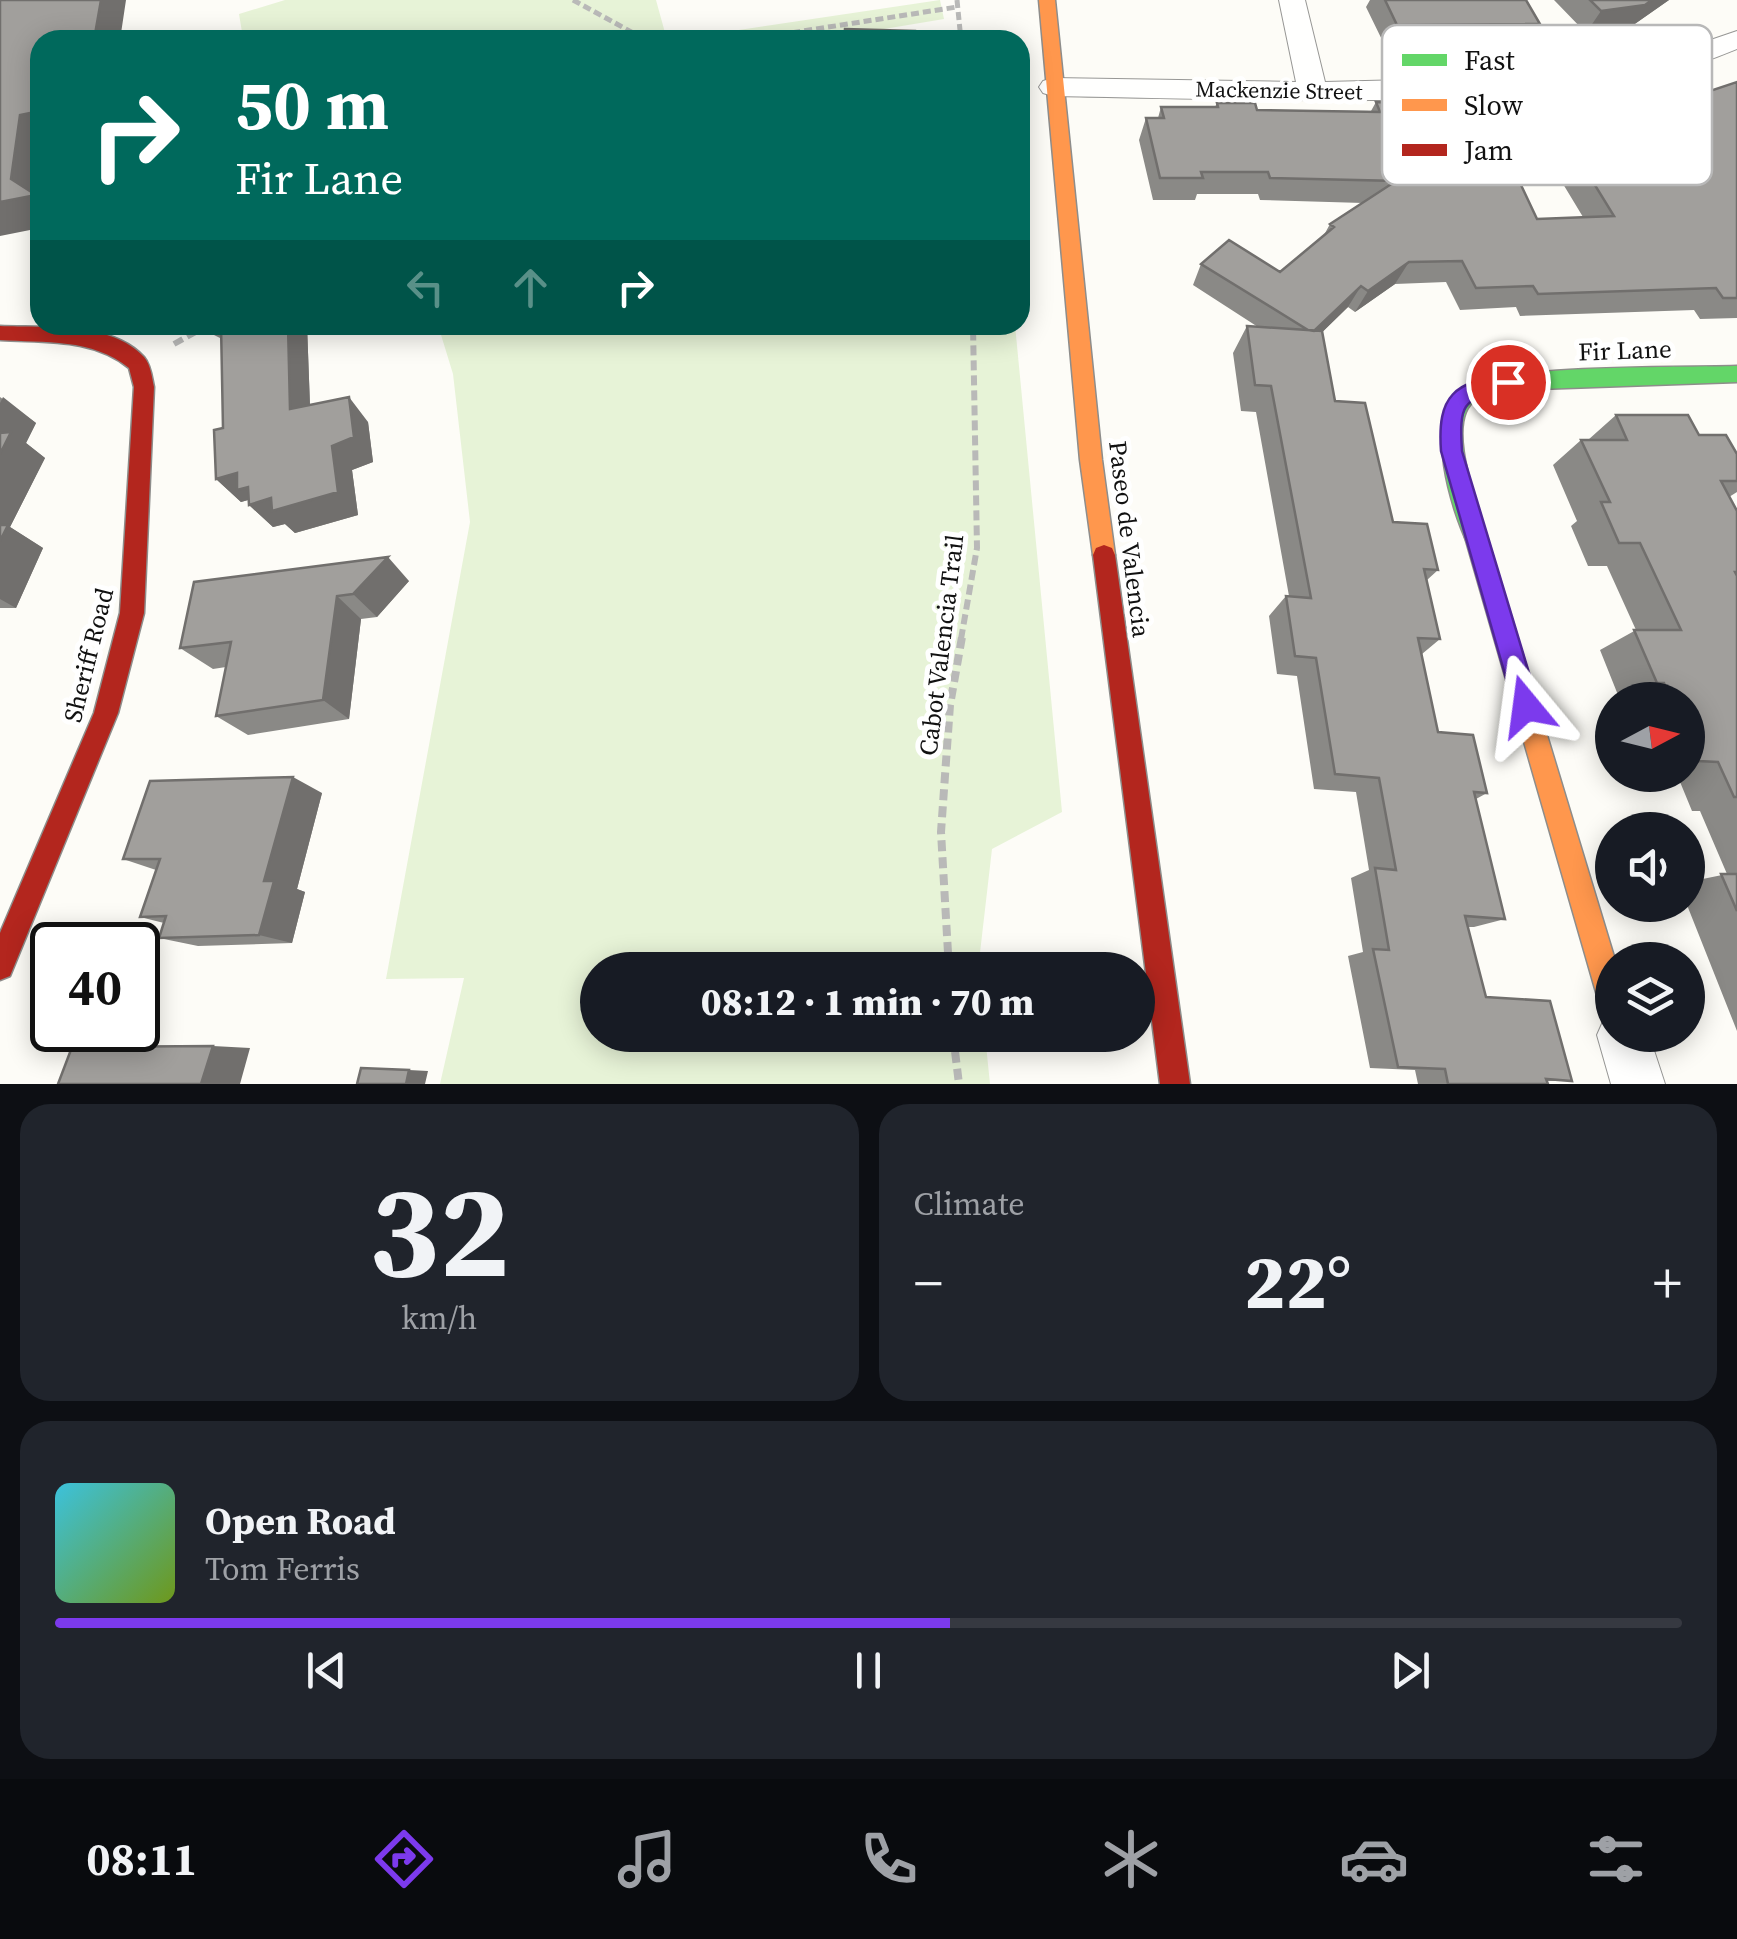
<!DOCTYPE html>
<meta charset="utf-8">
<style>
body{margin:0;font-family:"Source Serif 4",serif;background:#20242c;color:#f1f3f6;height:100vh;display:flex;flex-direction:column;font-size:38px;white-space:nowrap}
*{box-sizing:border-box;margin:0}
p{font-size:32px;color:#9ea1a6}
.icon{flex:none;width:55px;height:55px;fill:none;stroke:currentColor;stroke-width:2;stroke-linecap:round;stroke-linejoin:round}
.map{position:relative;height:1084px;overflow:hidden}
.side{display:flex;flex-direction:column;gap:20px;padding:20px;background:#0d0f14;flex:1}
.side>*{flex:none}
.guide{position:absolute;left:30px;top:30px;width:1000px;height:305px;border-radius:30px;box-shadow:0 5px 25px #0003;background:#00695c;color:#fff;overflow:hidden}
.needle{width:65px;rotate:83deg}
.tools{position:absolute;left:1595px;top:682px;display:grid;gap:20px}
.tools a{display:grid;place-items:center;width:110px;height:110px;border-radius:50%;background:#171b24;box-shadow:0 5px 25px #0003;font-size:50px}
.speed{position:absolute;left:30px;top:922px;display:flex;gap:20px;font-size:50px;font-weight:700;text-align:center}
.speed>*{display:grid;place-content:center;width:130px;height:130px;border-radius:50%;background:#171b24;box-shadow:0 5px 25px #0003;line-height:1}
.speed .limit{border:5px solid #111;border-radius:15px;background:#fff;color:#111}
.pin{position:absolute;display:grid;place-items:center;width:85px;height:85px;color:#fff;margin:-42px;border:5px solid #fff;border-radius:50%;box-shadow:0 2px 10px #0007}
.me{position:absolute;width:110px;margin:-55px;rotate:344deg;stroke-linejoin:round;filter:drop-shadow(0 0 8px #0008)}
.turn{display:flex;align-items:center;gap:35px;height:210px;padding:0 40px;font-size:45px}
.turn .icon{width:130px;height:130px;stroke-width:2.5}
.turn b{display:block;font-size:70px;line-height:85px}
.lanes{display:flex;align-items:center;height:95px;padding:0 40px;background:#0003;justify-content:center;gap:50px;direction:ltr}
.lanes .off{opacity:.35}
.big{font-size:75px;font-weight:800;line-height:1.1}
.side .tile{flex:1;display:flex;flex-direction:column;justify-content:center;gap:15px;min-width:0;padding:0 35px;border-radius:30px;background:#20242c}
.side .dial{align-items:center;gap:0}
.dial b{font-size:130px;line-height:1}
.song{display:flex;align-items:center;gap:30px}
.cover{width:120px;height:120px;border-radius:15px;background:linear-gradient(135deg,hsl(190 70% 55%),hsl(80 70% 35%))}
.played{height:10px;border-radius:5px;background:linear-gradient(90deg,#7c3aed 55%,#363941 55%)}
.keys{display:flex;justify-content:space-around;direction:ltr}
.heat{display:flex;justify-content:space-between;align-items:center;font-size:55px;direction:ltr}
.side .tiles{flex:1;display:grid;gap:20px;grid-template-columns:1fr 1fr}
.tile:last-child{grid-column:span 2}
.trip{position:absolute;left:580px;top:952px;width:575px;height:100px;border-radius:50px;background:#171b24;box-shadow:0 5px 25px #0003;font-weight:800;line-height:100px;text-align:center}
.tabs{display:flex;height:160px;justify-content:space-around;align-items:center;background:#090b0e;color:#9ea1a6}
.tabs .icon{width:70px;height:70px}
.tabs .current{color:#7c3aed}
.tabs b{font-size:45px;color:#f1f3f6}
.map>svg:first-child{display:block}
.green{fill:#e7f3d7}
.lines{fill:none;stroke-linecap:round;stroke-linejoin:round}
.street-casing{stroke:#979795;stroke-width:2}
.fast-casing{stroke:#8e8d8b;stroke-width:3}
.slow-casing{stroke:#8e8d8b;stroke-width:3}
.jam-casing{stroke:#8e8d8b;stroke-width:3}
.path-far2{stroke:#b9b9b8;stroke-width:5;stroke-dasharray:8 4;stroke-linecap:butt}
.path-far1{stroke:#b9b9b8;stroke-width:6;stroke-dasharray:10 5;stroke-linecap:butt}
.path{stroke:#b9b9b8;stroke-width:8;stroke-dasharray:11 6;stroke-linecap:butt}
.street{fill:#fffffe;fill-rule:evenodd}
.fast{fill:#63d668;fill-rule:evenodd}
.slow{fill:#ff974d;fill-rule:evenodd}
.jam{fill:#b3261e;fill-rule:evenodd}
.wall{fill:#8a8986;fill-rule:evenodd}
.shaded-wall{fill:#716f6d}
.building{fill:#a19f9c;stroke:#716f6d;stroke-width:2.5;fill-rule:evenodd}
.route{fill:#7c3aed;stroke:#51269a;stroke-width:2.5}
.labels{text-anchor:middle;dominant-baseline:central;stroke-width:10;stroke-linejoin:round;paint-order:stroke}
.far-street-label{font-size:22px;fill:#111;stroke:#fff}
.street-label{font-size:25px;fill:#111;stroke:#fff}
.key{fill:#fff;stroke:#b8b8b8;stroke-width:2.5}
.key-label{font-size:28px;fill:#111}
</style>
<div class="map">
<svg width="1737" height="1084" viewBox="0 0 1737 1084">
<rect width="100%" height="100%" fill="#fdfcf7"/>
<path class="green" d="M 285,0 L 656,0 L 667,40 L 264,40 L 242,32 L 239,14 Z
M 940,0 L 944,19 L 818,40 L 671,40 Z
M 438,325 L 584,325 L 588,335 L 629,325 L 1015,325 L 1062,812 L 992,849 L 978,970 L 598,970 L 598,1035 L 985,1035 L 990,1084 L 440,1084 L 464,978 L 386,979 L 470,522 L 453,374 Z"/>
<g class="lines">
<defs>
<path id="street" d="M 1279,0 L 1305,0 L 1325,82 L 1562,76 L 1646,62 L 1737,31 L 1737,49 C 1619,99 1497,100 1372,100 C 1265,101 1159,98 1053,96 L 1043,93 L 1039,87 L 1043,81 L 1053,78 L 1296,82 Z
M 1612,1013 L 1612,1035 L 1649,1035 L 1665,1084 L 1611,1084 L 1597,1035 L 1605,1017 Z"/>
<path id="fast" d="M 1737,366 L 1737,382 L 1508,390 C 1498,393 1486,395 1477,399 C 1442,419 1479,508 1487,537 L 1484,544 L 1476,547 L 1468,544 C 1451,508 1425,423 1458,392 C 1489,363 1686,368 1737,366 Z"/>
<path id="slow" d="M 1039,0 L 1055,0 L 1102,460 L 1115,555 L 1112,562 L 1104,565 L 1096,562 L 1093,555 L 1080,460 Z
M 1476,527 L 1484,530 L 1487,537 L 1615,960 L 1612,1013 L 1602,1009 L 1598,999 L 1465,537 L 1468,530 Z"/>
<path id="jam" d="M 0,326 C 44,328 111,321 144,357 C 151,365 152,378 154,387 L 144,613 L 118,713 L 10,976 L 0,980 L 0,933 L 94,713 L 120,613 L 134,387 L 129,368 C 92,338 45,343 0,340 Z
M 1104,545 L 1112,548 L 1115,555 L 1190,1084 L 1160,1084 L 1093,555 L 1096,548 Z"/>
</defs>
<use href="#street" class="street-casing"/>
<use href="#fast" class="fast-casing"/>
<use href="#slow" class="slow-casing"/>
<use href="#jam" class="jam-casing"/>
<path class="path-far2" d="M 573,0 L 646,40
M 957,0 L 961,40
M 745,40 L 957,7"/>
<path class="path-far1" d="M 174,344 L 208,325
M 961,639 L 977,548 L 973,325"/>
<path class="path" d="M 949,970 L 941,832 L 950,705 L 962,637
M 953,1035 L 959,1084"/>
<use href="#street" class="street"/>
<use href="#fast" class="fast"/>
<use href="#slow" class="slow"/>
<use href="#jam" class="jam"/>
</g>
<path class="wall" d="M 1370,0 L 1526,0 L 1540,24 L 1526,47 L 1386,48 L 1366,7 Z
M 1554,0 L 1669,0 L 1629,28 L 1586,33 Z
M 1737,82 L 1737,318 L 1700,319 L 1694,310 L 1520,316 L 1516,307 L 1460,310 L 1446,282 L 1395,284 L 1355,312 L 1348,307 L 1322,332 L 1335,401 L 1393,522 L 1438,570 L 1427,580 L 1440,639 L 1422,654 L 1438,732 L 1487,793 L 1476,799 L 1505,919 L 1474,927 L 1468,927 L 1486,997 L 1572,1081 L 1547,1081 L 1548,1084 L 1418,1084 L 1415,1070 L 1370,1068 L 1348,956 L 1363,952 L 1351,878 L 1369,870 L 1356,792 L 1314,789 L 1297,676 L 1277,674 L 1269,616 L 1286,596 L 1289,596 L 1256,412 L 1241,411 L 1233,353 L 1247,326 L 1258,327 L 1193,285 L 1201,264 L 1280,272 L 1324,235 L 1330,224 L 1363,203 L 1260,200 L 1258,194 L 1197,194 L 1195,200 L 1153,200 L 1139,140 L 1146,118 L 1158,118 L 1161,107 L 1215,107 L 1217,103 L 1257,110 L 1371,111 L 1376,102 L 1417,110 L 1534,111 L 1540,102 L 1584,108 L 1692,97 ZM 1516,173 L 1557,174 L 1583,217 L 1537,219 Z
M 203,325 L 307,325 L 310,405 L 368,422 L 373,462 L 352,470 L 358,515 L 295,533 L 285,524 L 273,527 L 249,505 L 248,500 L 241,502 L 216,479 L 223,428 L 222,339 L 210,333 Z
M 0,397 L 36,423 L 26,443 L 45,458 L 10,527 L 43,548 L 16,608 L 0,608 Z
M 1616,415 L 1699,435 L 1737,454 L 1737,492 L 1729,497 L 1737,511 L 1737,1031 L 1687,905 L 1688,882 L 1727,874 L 1700,811 L 1692,811 L 1678,777 L 1658,777 L 1658,775 L 1688,775 L 1688,700 L 1620,700 L 1600,650 L 1636,630 L 1607,566 L 1588,566 L 1571,526 L 1577,521 L 1553,465 L 1581,440 L 1588,440 Z
M 409,581 L 377,617 L 361,619 L 349,719 L 248,735 L 216,716 L 226,667 L 213,669 L 180,648 L 194,582 Z
M 322,793 L 297,889 L 305,892 L 292,943 L 198,946 L 159,938 L 164,923 L 140,917 L 156,870 L 123,859 Z"/>
<path class="shaded-wall" d="M 101,0 L 126,0 L 120,40 L 94,40 Z
M 1652,0 L 1669,0 L 1629,28 L 1586,33 L 1601,11 Z
M 40,111 L 40,228 L 0,236 L 0,202 L 11,179 L 20,115 Z
M 1409,262 L 1395,284 L 1355,312 L 1368,291 Z
M 1361,286 L 1348,307 L 1300,354 L 1312,333 Z
M 288,325 L 307,325 L 311,434 L 290,409 Z
M 3,397 L 36,423 L 26,443 L 45,458 L 10,527 L 43,548 L 16,608 L 0,599 L 0,403 Z
M 349,397 L 368,422 L 373,462 L 352,470 L 358,515 L 295,533 L 285,524 L 273,527 L 249,505 L 252,504 L 248,500 L 241,502 L 216,479 L 332,446 Z
M 388,557 L 409,581 L 377,617 L 353,594 Z
M 337,596 L 361,619 L 349,719 L 323,700 Z
M 293,777 L 322,793 L 297,889 L 305,892 L 292,943 L 259,935 L 264,881 Z
M 213,1046 L 250,1048 L 240,1084 L 201,1084 Z
M 409,1070 L 428,1071 L 425,1084 L 406,1084 Z"/>
<path class="building" d="M 0,0 L 101,0 L 94,40 L 40,40 L 40,111 L 20,115 L 11,179 L 36,195 L 0,202 Z
M 1385,0 L 1526,0 L 1540,24 L 1397,25 Z
M 1590,0 L 1652,0 L 1645,5 L 1601,11 Z
M 845,29 L 915,31 L 915,40 L 844,40 Z
M 1737,82 L 1737,298 L 1723,298 L 1716,288 L 1538,294 L 1533,286 L 1476,288 L 1462,261 L 1409,262 L 1368,291 L 1361,286 L 1314,331 L 1308,330 L 1201,264 L 1229,240 L 1280,272 L 1334,227 L 1330,224 L 1396,181 L 1270,178 L 1268,172 L 1201,172 L 1203,178 L 1160,178 L 1146,118 L 1164,118 L 1161,107 L 1218,107 L 1217,103 L 1255,103 L 1257,110 L 1380,112 L 1376,102 L 1414,103 L 1417,110 L 1546,111 L 1540,102 L 1579,101 L 1584,108 L 1692,97 ZM 1505,151 L 1574,151 L 1614,216 L 1537,219 Z
M 221,325 L 288,325 L 290,409 L 349,397 L 354,437 L 332,446 L 338,492 L 272,511 L 271,498 L 249,505 L 248,487 L 237,490 L 237,473 L 216,479 L 214,430 L 223,428 Z
M 1247,326 L 1322,331 L 1335,401 L 1365,403 L 1393,522 L 1427,524 L 1438,570 L 1424,569 L 1440,639 L 1418,638 L 1438,732 L 1473,735 L 1487,793 L 1474,792 L 1505,919 L 1465,916 L 1486,997 L 1550,1001 L 1572,1081 L 1546,1079 L 1548,1084 L 1448,1084 L 1445,1069 L 1398,1067 L 1373,949 L 1389,950 L 1375,868 L 1396,870 L 1379,778 L 1335,774 L 1316,658 L 1295,656 L 1286,596 L 1311,598 L 1271,386 L 1255,385 Z
M 1616,415 L 1688,415 L 1699,435 L 1726,435 L 1737,454 L 1737,481 L 1721,481 L 1737,511 L 1737,572 L 1735,572 L 1737,576 L 1737,797 L 1734,797 L 1718,762 L 1698,761 L 1688,738 L 1688,700 L 1671,700 L 1664,683 L 1657,683 L 1634,630 L 1681,630 L 1640,543 L 1619,543 L 1601,502 L 1610,502 L 1581,440 L 1627,440 Z
M 11,432 L 0,454 L 0,433 Z
M 0,525 L 8,525 L 0,541 Z
M 388,557 L 353,594 L 337,596 L 323,700 L 216,716 L 231,642 L 180,648 L 194,582 Z
M 293,777 L 264,881 L 274,881 L 259,935 L 159,938 L 166,916 L 140,917 L 160,859 L 123,859 L 150,781 Z
M 1721,874 L 1737,874 L 1737,911 Z
M 213,1046 L 201,1084 L 58,1084 L 72,1047 Z
M 361,1068 L 409,1070 L 406,1084 L 357,1084 Z"/>
<path class="route" d="M 1508,374 L 1518,382 L 1515,388 C 1468,402 1458,393 1462,451 L 1539,706 L 1535,715 L 1526,718 L 1518,715 L 1514,706 L 1441,451 C 1437,395 1454,382 1508,374 Z"/>
<g class="labels">
<g class="far-street-label">
<text transform="translate(1279 90) rotate(1)">Mackenzie Street</text>
</g>
<g class="street-label">
<text transform="translate(1625 350) rotate(-2)">Fir Lane</text>
<text transform="translate(1130 539) rotate(83)">Paseo de Valencia</text>
<text transform="translate(941 645) rotate(-83)">Cabot Valencia Trail</text>
<text transform="translate(88 655) rotate(-76)">Sheriff Road</text>
</g>
</g>
<rect x="1382" y="25" width="330" height="160" rx="15" class="key"/>
<rect x="1402" y="54" width="45" height="12" fill="#63d668"/>
<rect x="1402" y="99" width="45" height="12" fill="#ff974d"/>
<rect x="1402" y="144" width="45" height="12" fill="#b3261e"/>
<g class="key-label">
<text x="1464" y="70">Fast</text>
<text x="1464" y="115">Slow</text>
<text x="1464" y="160">Jam</text>
</g>
</svg>
<div class="tools">
<a><svg class="needle" viewBox="-14 -14 28 28"><path d="M0-13l5 13h-10z" fill="#e53935"/><path d="M0 13l5-13h-10z" fill="#9ea1a6"/></svg></a>
<a><svg class="icon" aria-label="sound" viewBox="0 0 24 24"><path d="M4 9h4l5-4v14l-5-4H4zM17 9q2 3 0 6"/></svg></a>
<a><svg class="icon" aria-label="layers" viewBox="0 0 24 24"><path d="M12 4l9 5-9 5-9-5zM3 14l9 5 9-5"/></svg></a>
</div>
<div class="speed"><div class="limit">40</div></div>
<div class="pin" style="left:1508px;top:382px;background:#d93025"><svg class="icon" aria-label="arrive" viewBox="0 0 24 24"><path d="M6 21V4h12l-3 4 3 4H6"/></svg></div>
<svg class="me" style="left:1526px;top:706px" viewBox="-20 -20 40 40"><path d="M0-17L14 15 0 8-14 15z" fill="#7c3aed" stroke="#fff" stroke-width="4"/></svg>
<div class="trip">08:12 · 1 min · 70 m</div>
<div class="guide">
<div class="turn"><svg class="icon" aria-label="right" viewBox="0 0 24 24"><path d="M7 20v-9h11M14 6l5 5-5 5"/></svg><div><b>50 m</b>Fir Lane</div></div>
<div class="lanes"><svg class="icon off" aria-label="left" viewBox="0 0 24 24"><path d="M17 20v-9H6M10 6l-5 5 5 5"/></svg><svg class="icon off" aria-label="ahead" viewBox="0 0 24 24"><path d="M12 20V5M6 11l6-6 6 6"/></svg><svg class="icon" aria-label="right" viewBox="0 0 24 24"><path d="M7 20v-9h11M14 6l5 5-5 5"/></svg></div>
</div>
</div>
<section class="side">
<div class="tiles">
<div class="tile dial"><b>32</b><p>km/h</p></div>
<div class="tile"><p>Climate</p>
<div class="heat"><a>−</a><b class="big">22°</b><a>+</a></div>
</div>
<div class="tile">
<div class="song"><i class="cover"></i><div><b>Open Road</b><p>Tom Ferris</p></div></div>
<div class="played"></div>
<div class="keys"><svg class="icon" aria-label="previous" viewBox="0 0 24 24"><path d="M18 5L8 12l10 7zM5 5v14"/></svg><svg class="icon" aria-label="pause" viewBox="0 0 24 24"><path d="M8 5v14M16 5v14"/></svg><svg class="icon" aria-label="next" viewBox="0 0 24 24"><path d="M6 5l10 7-10 7zM19 5v14"/></svg></div>
</div>
</div>
</section>
<nav class="tabs">
<b>08:11</b>
<svg class="icon current" aria-label="directions" viewBox="0 0 24 24"><path d="M12 3l9 9-9 9-9-9zM9 14v-3h6M13 9l2 2-2 2"/></svg>
<svg class="icon" aria-label="music" viewBox="0 0 24 24"><path d="M9 18V5l10-2v13"/><circle cx="6" cy="18" r="3"/><circle cx="16" cy="16" r="3"/></svg>
<svg class="icon" aria-label="phone" viewBox="0 0 24 24"><path d="M5 4h4l2 5-3 2q2 4 5 5l2-3 5 2v4C11 20 4 13 5 4z"/></svg>
<svg class="icon" aria-label="climate" viewBox="0 0 24 24"><path d="M12 3v18M4 7l16 10M4 17L20 7"/></svg>
<svg class="icon" aria-label="car" viewBox="0 0 24 24"><path d="M5 17H2v-5l4-1 3-4h7l3 4 3 1v5h-3M9 17h6M6 11h13"/><circle cx="7" cy="17" r="2"/><circle cx="17" cy="17" r="2"/></svg>
<svg class="icon" aria-label="filters" viewBox="0 0 24 24"><path d="M4 7h16M4 17h16"/><circle cx="9" cy="7" r="2"/><circle cx="15" cy="17" r="2"/></svg>
</nav>
